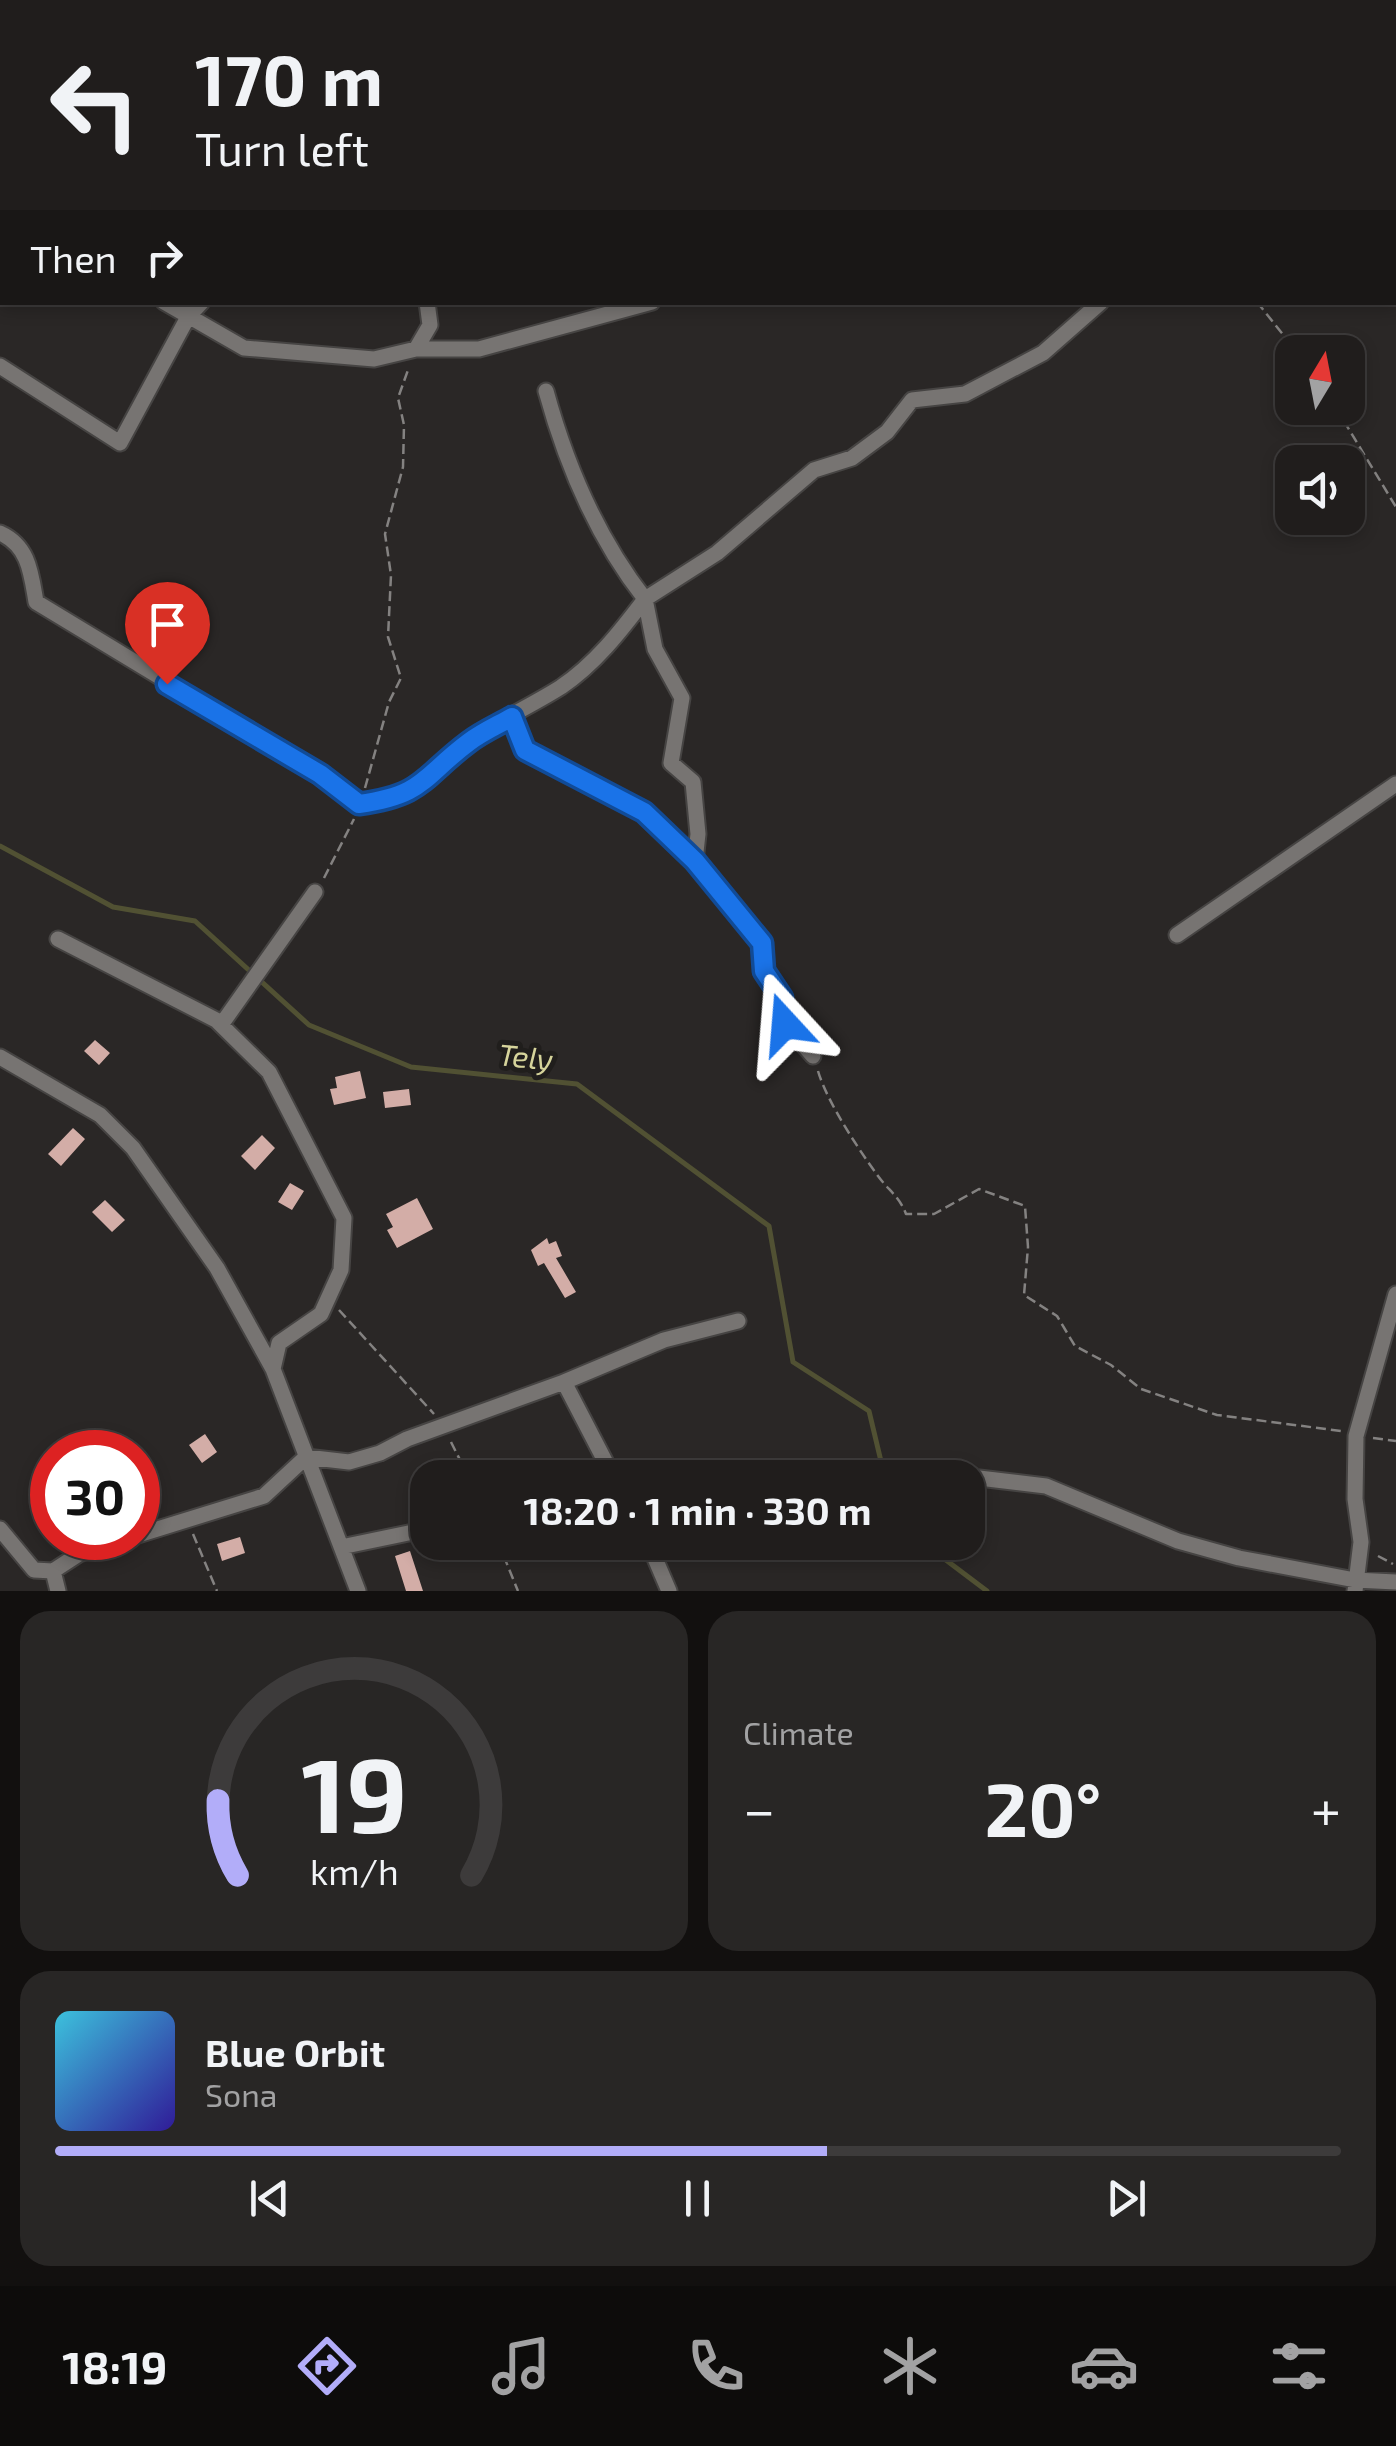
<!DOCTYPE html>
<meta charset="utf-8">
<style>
body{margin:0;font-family:"Exo 2",sans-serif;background:#282625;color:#f1f3f6;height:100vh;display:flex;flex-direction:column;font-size:38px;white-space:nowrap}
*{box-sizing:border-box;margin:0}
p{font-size:32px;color:#a2a2a3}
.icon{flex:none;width:55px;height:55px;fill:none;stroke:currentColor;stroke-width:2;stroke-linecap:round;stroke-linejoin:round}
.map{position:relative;height:1591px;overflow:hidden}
.sheet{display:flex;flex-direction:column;gap:20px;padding:20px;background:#12100f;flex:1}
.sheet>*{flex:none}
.top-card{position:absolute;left:0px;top:0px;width:1398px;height:305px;box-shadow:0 5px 15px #0003,0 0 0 2px #3d3b3b;background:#201d1c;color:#f1f3f6;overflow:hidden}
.needle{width:65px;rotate:10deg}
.fabs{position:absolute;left:1275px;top:335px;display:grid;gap:20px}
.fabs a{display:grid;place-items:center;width:90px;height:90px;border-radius:20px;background:#201d1c;box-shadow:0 5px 15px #0003,0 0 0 2px #3d3b3b;font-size:50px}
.speed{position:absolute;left:30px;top:1430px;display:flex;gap:20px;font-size:50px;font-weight:700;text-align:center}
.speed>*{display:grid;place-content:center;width:130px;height:130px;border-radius:50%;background:#201d1c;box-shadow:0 5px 15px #0003,0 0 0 2px #3d3b3b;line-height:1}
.speed .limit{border:15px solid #d22;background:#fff;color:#111}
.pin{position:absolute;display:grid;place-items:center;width:85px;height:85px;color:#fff;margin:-102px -42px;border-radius:50% 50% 50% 0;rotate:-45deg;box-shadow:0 0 10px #0007}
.pin .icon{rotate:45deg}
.me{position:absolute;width:110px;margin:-55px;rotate:341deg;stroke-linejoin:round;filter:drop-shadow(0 0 8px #0008)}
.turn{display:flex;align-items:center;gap:35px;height:210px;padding:0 30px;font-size:45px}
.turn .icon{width:130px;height:130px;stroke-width:2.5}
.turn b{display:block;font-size:70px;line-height:85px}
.then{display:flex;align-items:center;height:95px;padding:0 30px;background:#0003;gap:20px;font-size:38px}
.big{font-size:75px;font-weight:700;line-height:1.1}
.sheet .widget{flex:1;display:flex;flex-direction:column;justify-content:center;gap:15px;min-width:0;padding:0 35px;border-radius:30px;background:#282625}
.sheet .dial{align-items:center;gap:0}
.dial svg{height:260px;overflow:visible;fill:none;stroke:#3d3b3b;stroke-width:7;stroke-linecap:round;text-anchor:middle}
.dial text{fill:#f1f3f6;stroke:none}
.song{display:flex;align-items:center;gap:30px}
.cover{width:120px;height:120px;border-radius:15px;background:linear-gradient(135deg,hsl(190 70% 55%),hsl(250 70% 35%))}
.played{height:10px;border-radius:5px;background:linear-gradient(90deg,#b2adf9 60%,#3d3b3b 60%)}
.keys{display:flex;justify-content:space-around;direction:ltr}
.heat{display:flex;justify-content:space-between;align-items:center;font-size:55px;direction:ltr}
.sheet .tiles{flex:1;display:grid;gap:20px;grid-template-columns:1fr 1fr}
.widget:last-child{grid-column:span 2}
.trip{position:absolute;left:410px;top:1460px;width:575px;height:100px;border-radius:30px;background:#201d1c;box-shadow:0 5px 15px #0003,0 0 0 2px #3d3b3b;font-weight:700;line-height:100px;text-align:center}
.dock{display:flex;height:160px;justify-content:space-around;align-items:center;background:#0d0c0b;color:#a2a2a3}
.dock .icon{width:70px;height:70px}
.dock .selected{color:#b2adf9}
.dock b{font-size:45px;color:#f1f3f6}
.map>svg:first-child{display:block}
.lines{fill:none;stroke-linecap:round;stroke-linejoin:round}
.stream{stroke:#515133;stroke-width:5}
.building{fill:#d3ada7}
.minor-casing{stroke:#464443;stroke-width:19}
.path{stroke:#848281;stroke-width:2.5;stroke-dasharray:10 5;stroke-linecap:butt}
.minor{stroke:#777472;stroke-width:15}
.route-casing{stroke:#114b97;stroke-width:25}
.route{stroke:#1a73e8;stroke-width:18}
.labels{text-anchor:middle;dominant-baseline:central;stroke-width:10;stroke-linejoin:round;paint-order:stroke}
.water-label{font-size:30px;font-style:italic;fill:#d6d49b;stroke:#201e1c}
</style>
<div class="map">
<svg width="1396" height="1591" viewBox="0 0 1396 1591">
<rect width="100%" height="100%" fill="#2a2726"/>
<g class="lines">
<path class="stream" d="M 0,846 L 113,907 L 195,921 L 309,1025 L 411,1067 L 577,1084 L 769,1226 L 793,1362 L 869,1411 L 885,1478
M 922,1542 L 987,1591"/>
</g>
<path class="building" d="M 95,1040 L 110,1053 L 99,1065 L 84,1051 Z
M 360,1071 L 366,1098 L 334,1105 L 330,1089 L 337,1088 L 335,1077 Z
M 409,1089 L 411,1105 L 385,1108 L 383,1092 Z
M 73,1128 L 85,1139 L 61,1166 L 48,1154 Z
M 262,1135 L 275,1148 L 255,1170 L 241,1156 Z
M 290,1183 L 304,1191 L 292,1210 L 278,1202 Z
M 417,1198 L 433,1229 L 397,1248 L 387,1230 L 393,1227 L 386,1214 Z
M 105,1200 L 125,1220 L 112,1232 L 92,1212 Z
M 547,1238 L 549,1244 L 556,1241 L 562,1256 L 556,1258 L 576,1292 L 565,1298 L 544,1263 L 538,1266 L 531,1250 Z
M 205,1434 L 217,1452 L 202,1463 L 189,1445 Z
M 240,1537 L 245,1553 L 222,1561 L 217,1544 Z
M 410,1551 L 423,1591 L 406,1591 L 395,1556 Z"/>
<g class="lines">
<defs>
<path id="minor" d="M 245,0 L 251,2
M 391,0 L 392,2
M 540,0 L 540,2
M 88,2 L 90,0
M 1269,2 L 1272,0
M 0,31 L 2,33
M 0,145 L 2,141
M 0,192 L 2,194
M 164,302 L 244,348 L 374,359 L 416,349 L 479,349 L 652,302
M 416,349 L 430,325 L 427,302
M 0,366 L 120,443 L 188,317 L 202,302
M 0,533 C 29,546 31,573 36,602 L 320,774 L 359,804 C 425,795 422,778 469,742 C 497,721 531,706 561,687 C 595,664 620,632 645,599 C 598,539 566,464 546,391
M 511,717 L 525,750 L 644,812 L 695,861 L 762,943 L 764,971 L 782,998 L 785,1024 L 813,1056
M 695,861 L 698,834 L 693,782 L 671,763 L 682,698 L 655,649 L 645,599 L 717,553 L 814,470 L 852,458 L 887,432 L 912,400 L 965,394 L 1043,353 L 1101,302
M 1177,935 L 1396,784
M 58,939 L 216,1020 L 269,1072 L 344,1218 L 341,1270 L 321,1314 L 279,1343 L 273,1369
M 221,1025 L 315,892
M 0,1057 L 100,1115 L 133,1148 L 217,1268 L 273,1369 L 358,1591
M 600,1478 L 605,1461 L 564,1382 L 664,1340 L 738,1321
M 979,1478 L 1046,1486 L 1178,1541 L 1239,1558 L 1355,1580 L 1396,1582
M 0,1529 L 34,1570 L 53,1571 L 79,1554 L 129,1538
M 138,1535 L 264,1496 L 306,1457 L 349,1462 L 380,1453 L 407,1439 L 564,1382
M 648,1542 L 669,1591
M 341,1547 L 428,1529
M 53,1571 L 58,1591
M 1355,1591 L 1361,1542 L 1355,1499 L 1356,1436 L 1396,1294"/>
</defs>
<use href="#minor" class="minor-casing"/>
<path class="path" d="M 1257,302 L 1297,352
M 1336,408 L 1396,507
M 365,788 L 389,702 L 401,678 L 388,637 L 391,575 L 385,534 L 403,467 L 404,425 L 398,398 L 408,370
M 324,878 L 354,819
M 818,1071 C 827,1102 859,1150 878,1176 C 889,1191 899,1196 906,1214 L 934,1214 L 979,1189 L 1025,1206 L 1028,1247 L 1024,1295 L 1057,1316 L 1075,1346 L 1111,1365 L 1141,1389 L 1217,1415 L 1341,1431
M 339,1310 L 434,1414
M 1373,1438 L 1396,1441
M 451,1442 L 469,1478
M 193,1534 L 217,1591
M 498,1542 L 518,1591
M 1378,1556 L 1393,1564"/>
<use href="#minor" class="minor"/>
</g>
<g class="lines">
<defs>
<path id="route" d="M 167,684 L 320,774 L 359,804 C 425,795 422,777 469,742 C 482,732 498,725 512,717 L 525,750 L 644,812 L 695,861 L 762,943 L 764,971 L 782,998 L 785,1024"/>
</defs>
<use href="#route" class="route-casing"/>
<use href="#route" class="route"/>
</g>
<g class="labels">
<g class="water-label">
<text transform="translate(526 1056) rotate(6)">Tely</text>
</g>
</g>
</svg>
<div class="fabs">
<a><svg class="needle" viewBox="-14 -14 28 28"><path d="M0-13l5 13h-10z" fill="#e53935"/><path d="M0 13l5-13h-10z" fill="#a2a2a3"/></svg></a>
<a><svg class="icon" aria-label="sound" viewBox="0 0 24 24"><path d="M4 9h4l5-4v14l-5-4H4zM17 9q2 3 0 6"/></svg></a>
</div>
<div class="speed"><div class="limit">30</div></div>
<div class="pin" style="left:167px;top:684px;background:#d93025"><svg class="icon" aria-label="arrive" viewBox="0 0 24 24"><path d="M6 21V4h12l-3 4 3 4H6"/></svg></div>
<svg class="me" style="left:785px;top:1024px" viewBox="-20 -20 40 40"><path d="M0-17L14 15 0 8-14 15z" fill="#1a73e8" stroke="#fff" stroke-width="4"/></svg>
<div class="trip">18:20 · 1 min · 330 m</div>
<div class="top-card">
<div class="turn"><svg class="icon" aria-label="left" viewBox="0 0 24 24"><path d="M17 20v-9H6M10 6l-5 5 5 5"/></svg><div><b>170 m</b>Turn left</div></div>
<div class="then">Then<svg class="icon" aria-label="right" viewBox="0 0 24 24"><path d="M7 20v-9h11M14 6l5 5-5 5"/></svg></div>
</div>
</div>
<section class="sheet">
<div class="tiles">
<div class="widget dial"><svg viewBox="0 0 100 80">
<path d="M14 69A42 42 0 1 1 86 69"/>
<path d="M14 69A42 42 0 0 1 8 46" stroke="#b2adf9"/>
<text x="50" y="56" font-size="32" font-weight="700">19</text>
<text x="50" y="72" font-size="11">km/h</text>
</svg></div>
<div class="widget"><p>Climate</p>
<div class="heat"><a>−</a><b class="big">20°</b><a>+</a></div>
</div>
<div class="widget">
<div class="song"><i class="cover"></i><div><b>Blue Orbit</b><p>Sona</p></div></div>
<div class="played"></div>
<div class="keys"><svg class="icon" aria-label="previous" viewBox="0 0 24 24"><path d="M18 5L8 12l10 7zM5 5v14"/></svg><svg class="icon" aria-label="pause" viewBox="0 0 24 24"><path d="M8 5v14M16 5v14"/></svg><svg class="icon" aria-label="next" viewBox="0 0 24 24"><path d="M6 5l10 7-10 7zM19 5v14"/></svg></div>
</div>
</div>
</section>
<nav class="dock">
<b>18:19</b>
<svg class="icon selected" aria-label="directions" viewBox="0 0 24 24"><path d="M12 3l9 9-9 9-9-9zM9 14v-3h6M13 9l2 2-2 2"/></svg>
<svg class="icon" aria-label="music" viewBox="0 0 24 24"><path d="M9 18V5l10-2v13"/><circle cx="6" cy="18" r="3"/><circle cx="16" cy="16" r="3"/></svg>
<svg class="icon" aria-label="phone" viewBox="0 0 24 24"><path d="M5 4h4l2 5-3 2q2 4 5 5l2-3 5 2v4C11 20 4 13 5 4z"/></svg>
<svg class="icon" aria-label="climate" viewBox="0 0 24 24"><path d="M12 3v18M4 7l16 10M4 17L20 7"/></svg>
<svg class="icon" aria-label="car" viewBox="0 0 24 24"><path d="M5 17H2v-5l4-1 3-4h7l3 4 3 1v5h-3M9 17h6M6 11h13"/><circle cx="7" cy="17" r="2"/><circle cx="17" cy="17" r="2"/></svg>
<svg class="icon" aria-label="filters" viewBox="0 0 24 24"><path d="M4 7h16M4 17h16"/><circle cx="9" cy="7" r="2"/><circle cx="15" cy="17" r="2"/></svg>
</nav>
